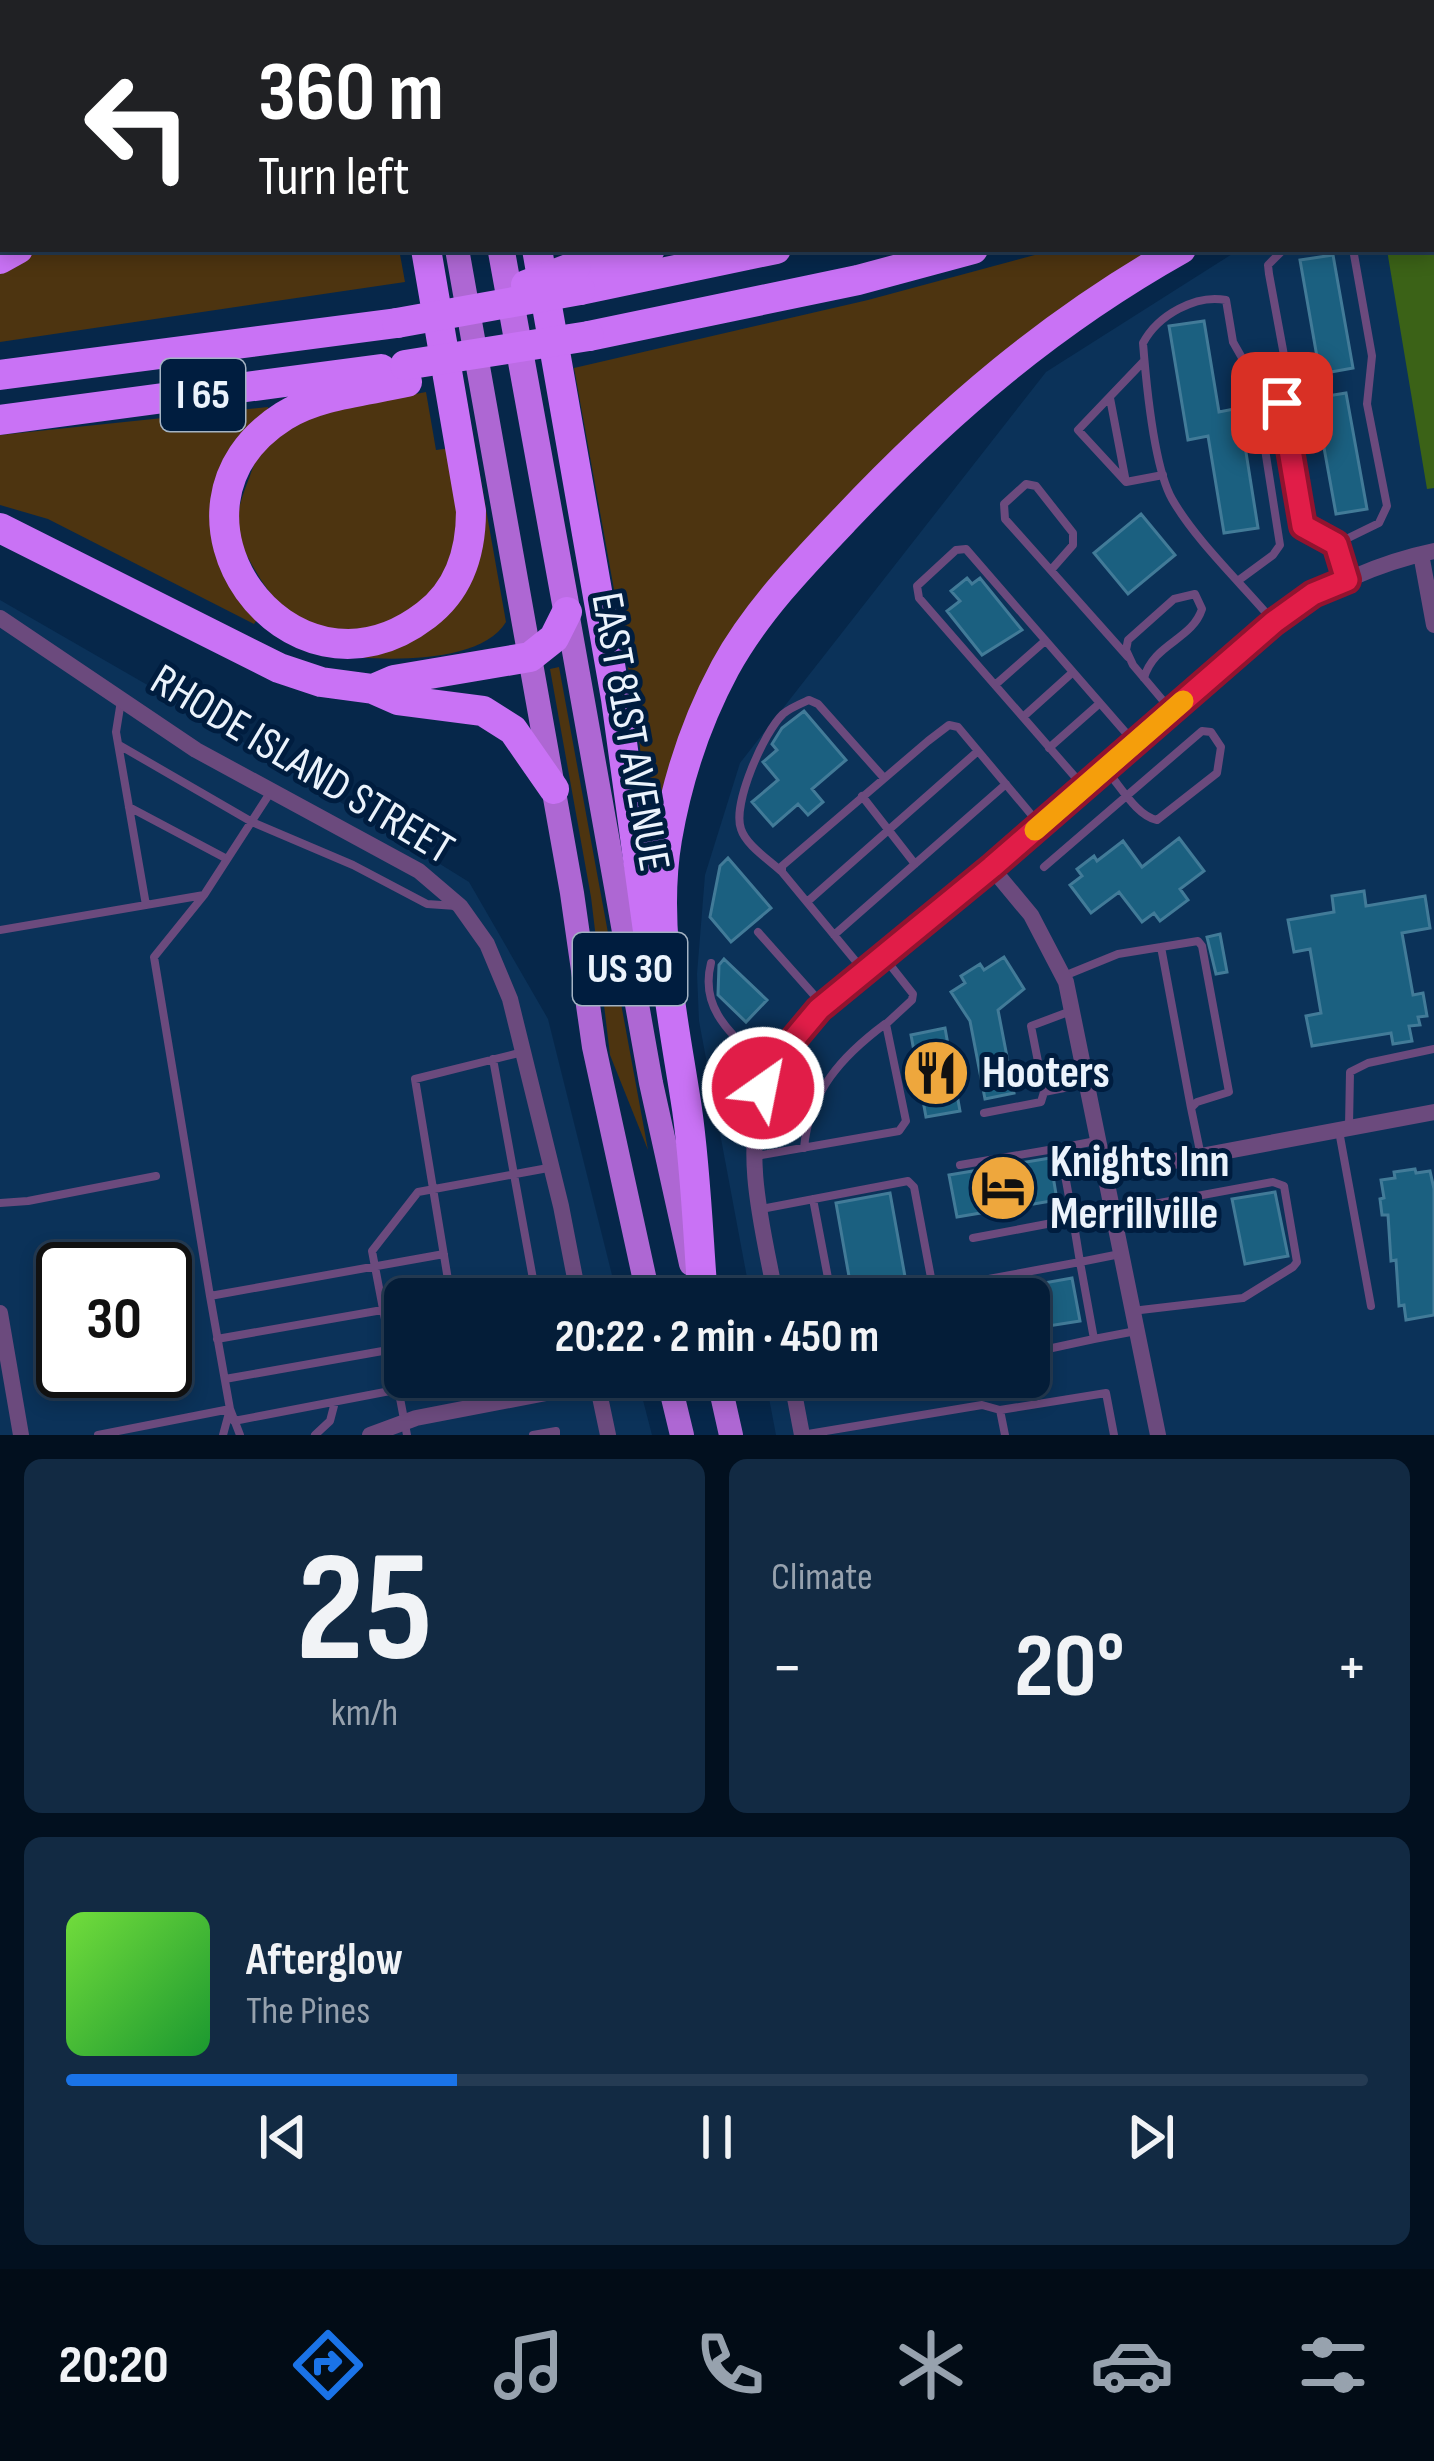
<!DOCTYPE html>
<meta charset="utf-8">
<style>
body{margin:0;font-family:"Sofia Sans Condensed",sans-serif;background:#122a43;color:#f1f3f6;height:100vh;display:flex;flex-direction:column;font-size:45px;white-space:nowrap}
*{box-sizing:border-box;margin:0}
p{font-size:39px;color:#97a2ae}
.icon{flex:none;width:66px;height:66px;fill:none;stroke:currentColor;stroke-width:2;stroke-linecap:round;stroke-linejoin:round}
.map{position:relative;height:1435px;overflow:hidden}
.panel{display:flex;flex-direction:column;gap:24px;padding:24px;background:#02101f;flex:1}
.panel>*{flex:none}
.banner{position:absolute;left:0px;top:0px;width:1434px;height:252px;box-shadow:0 6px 18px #0003,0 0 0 3px #253b53;background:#202124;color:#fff;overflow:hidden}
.speed{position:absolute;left:36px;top:1242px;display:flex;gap:24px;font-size:60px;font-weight:700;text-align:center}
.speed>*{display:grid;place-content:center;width:156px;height:156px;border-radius:50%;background:#041d38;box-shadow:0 6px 18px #0003,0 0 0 3px #253b53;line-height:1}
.speed .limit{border:6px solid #111;border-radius:18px;background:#fff;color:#111}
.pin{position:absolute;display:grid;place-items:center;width:102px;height:102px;color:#fff;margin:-51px;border-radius:24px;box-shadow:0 6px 18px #0006}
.me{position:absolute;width:132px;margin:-66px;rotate:33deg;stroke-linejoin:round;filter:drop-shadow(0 0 9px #0008)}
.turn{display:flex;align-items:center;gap:42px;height:252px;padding:0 60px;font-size:54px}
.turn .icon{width:156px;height:156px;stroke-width:2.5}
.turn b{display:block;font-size:84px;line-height:102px}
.big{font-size:90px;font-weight:700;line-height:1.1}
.panel .tile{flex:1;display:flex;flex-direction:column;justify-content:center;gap:18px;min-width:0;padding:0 42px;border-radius:18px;background:#122a43}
.panel .dial{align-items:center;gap:0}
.dial b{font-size:156px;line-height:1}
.song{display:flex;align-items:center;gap:36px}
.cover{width:144px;height:144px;border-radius:18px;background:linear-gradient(135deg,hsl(100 70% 55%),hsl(130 70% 35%))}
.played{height:12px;border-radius:6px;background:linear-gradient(90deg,#1a73e8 30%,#253b53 30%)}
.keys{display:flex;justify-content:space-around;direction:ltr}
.heat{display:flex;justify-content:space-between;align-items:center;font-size:66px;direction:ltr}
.panel .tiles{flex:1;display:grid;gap:24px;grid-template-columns:1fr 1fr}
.tile:last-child{grid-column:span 2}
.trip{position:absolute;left:384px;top:1278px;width:666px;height:120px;border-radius:18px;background:#041d38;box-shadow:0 6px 18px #0003,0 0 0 3px #253b53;font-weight:700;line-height:120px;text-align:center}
.tab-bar{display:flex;height:192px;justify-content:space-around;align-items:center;background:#020c16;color:#97a2ae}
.tab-bar .icon{width:84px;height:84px}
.tab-bar .selected{color:#1a73e8}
.tab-bar b{font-size:54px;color:#f1f3f6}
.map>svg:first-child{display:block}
.built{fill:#0b3259;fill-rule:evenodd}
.green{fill:#4d3410}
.water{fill:#3b6217}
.building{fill:#1b6080;stroke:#427b98;stroke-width:3}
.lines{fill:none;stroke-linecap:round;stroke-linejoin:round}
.service{stroke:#6b4a7d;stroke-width:8}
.minor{stroke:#6b4a7d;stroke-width:16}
.primary{stroke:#ae67d3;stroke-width:24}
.trunk{stroke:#bc6ce4;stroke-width:27}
.motorway{stroke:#c972f5;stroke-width:30}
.motorway-bridge{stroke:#c972f5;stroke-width:30}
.route-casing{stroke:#92132f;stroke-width:30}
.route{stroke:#e11d48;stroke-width:21}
.slow{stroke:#f59e0b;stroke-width:21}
.labels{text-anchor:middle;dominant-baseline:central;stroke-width:10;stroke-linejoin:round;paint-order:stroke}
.shield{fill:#001d3f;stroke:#a4b3c3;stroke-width:3}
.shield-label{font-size:42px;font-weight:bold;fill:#ebf3fc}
.street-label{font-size:45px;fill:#ebf3fc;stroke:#001d3f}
.poi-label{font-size:45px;font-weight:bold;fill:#ebf3fc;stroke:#001d3f;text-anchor:start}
</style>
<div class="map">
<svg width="1434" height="1435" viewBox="0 0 1434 1435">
<rect width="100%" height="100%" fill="#06274a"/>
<path class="built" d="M 1434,161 L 1434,1435 L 776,1435 L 765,1377 L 1029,1377 L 1029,1299 L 751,1299 L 699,1021 L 697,974 L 705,875 L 740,763 L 1046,372 L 1240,249 L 1431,249 Z
M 0,600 L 203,717 L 469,882 L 548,1019 L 618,1299 L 405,1299 L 405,1377 L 637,1377 L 652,1435 L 0,1435 ZM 63,1269 L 165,1269 L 165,1371 L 63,1371 Z"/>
<path class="green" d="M 40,249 L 399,249 L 405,282 L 0,342 L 0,270 Z
M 1057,249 L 1160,249 L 775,582 L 659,832 L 650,831 L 635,706 L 574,368 L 868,300 Z
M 426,392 L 436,450 L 450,448 C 453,469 460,491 460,512 C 460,627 318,679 258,575 C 235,537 231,524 248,481 C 252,471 256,455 263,448 C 274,436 302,418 317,414 C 352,402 391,399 426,392 Z
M 467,402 L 506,622 C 480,665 380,661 335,655 L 456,595 Z
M 268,407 L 269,413 L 227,467 L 258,618 L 254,624 L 48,519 L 0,505 L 0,435 Z
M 559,667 L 648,1150 L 610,1055 L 591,897 L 550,669 Z"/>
<path class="water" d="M 1431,227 L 1434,227 L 1434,488 L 1427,489 L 1387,250 L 1431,249 Z"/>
<path class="building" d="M 1333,255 L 1353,368 L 1320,374 L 1300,260 Z
M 1204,321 L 1219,412 L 1239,408 L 1258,528 L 1224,533 L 1208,436 L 1188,440 L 1169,326 Z
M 1346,393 L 1367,509 L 1336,514 L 1315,398 Z
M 1141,514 L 1175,555 L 1128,594 L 1094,553 Z
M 967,578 L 972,584 L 980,578 L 1022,630 L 982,655 L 947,611 L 960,601 L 951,591 Z
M 804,711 L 846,760 L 812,789 L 823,802 L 808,815 L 798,804 L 773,826 L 752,802 L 778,780 L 763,762 L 777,750 L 772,744 L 782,728 Z
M 1179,838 L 1204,871 L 1180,889 L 1188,900 L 1160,921 L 1154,913 L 1142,922 L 1119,892 L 1091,913 L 1070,885 L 1082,876 L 1077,869 L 1094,856 L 1097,861 L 1123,841 L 1142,867 Z
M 728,858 L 771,908 L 731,942 L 710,917 L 720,866 Z
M 1364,891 L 1366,906 L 1425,896 L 1430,928 L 1402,933 L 1413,995 L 1423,993 L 1427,1016 L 1418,1017 L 1420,1025 L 1409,1026 L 1412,1041 L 1393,1044 L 1391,1033 L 1312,1046 L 1306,1016 L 1321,1013 L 1310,949 L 1294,952 L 1288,920 L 1334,912 L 1332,896 Z
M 1220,934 L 1227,972 L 1216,974 L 1207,937 Z
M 1004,957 L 1024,989 L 998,1010 L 1014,1093 L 985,1099 L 970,1021 L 951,992 L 965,983 L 961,976 L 980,964 L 984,970 Z
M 724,959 L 767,1000 L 746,1022 L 718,995 L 719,965 Z
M 945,1028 L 960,1111 L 926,1117 L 911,1035 Z
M 1050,1158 L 1057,1200 L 957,1217 L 949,1175 Z
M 1415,1169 L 1416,1173 L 1430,1171 L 1434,1189 L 1434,1315 L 1406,1320 L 1404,1305 L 1399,1306 L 1396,1260 L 1391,1261 L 1388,1215 L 1382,1215 L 1380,1199 L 1384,1198 L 1381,1180 L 1395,1178 L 1394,1172 Z
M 1275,1192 L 1288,1256 L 1245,1264 L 1232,1199 Z
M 890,1193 L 909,1299 L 853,1299 L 836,1203 Z
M 1072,1278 L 1080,1321 L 1029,1329 L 1029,1299 L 988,1299 L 988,1293 Z"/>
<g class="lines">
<path class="service" d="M 1102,0 L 1115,3
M 1138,0 L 1139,3
M 39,3 L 41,0
M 1181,3 L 1202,0
M 0,30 L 3,30
M 1284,249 L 1268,265 L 1269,274 L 1288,377 L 1282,403 L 1303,526 L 1336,544 L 1347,578
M 1143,362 L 1078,430 L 1126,482 L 1163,475
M 1110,398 L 1125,477
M 1336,544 L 1379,523 L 1387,506 L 1367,404 L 1372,356 L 1353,249
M 1051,570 L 1073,545 L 1073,533 L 1036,486 L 1026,484 L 1004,504 L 1005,519 L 1128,657
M 1239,580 L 1273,555 L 1280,545 L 1254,379 L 1233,342 L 1226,300 C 1196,294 1158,315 1143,343 C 1146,381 1154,467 1172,499 C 1196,541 1242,584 1273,621
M 1144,678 C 1154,643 1192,640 1202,609 L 1195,594 L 1174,599 L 1128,640 L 1126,650 L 1133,665 L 1171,710
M 995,685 L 1045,641
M 121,701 L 116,732 L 146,905
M 1023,717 L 1073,672
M 119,745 L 252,822 L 353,865 L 427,904 L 456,906
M 1049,748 L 1100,703
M 1083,786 L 919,598 L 917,586 L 956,550 L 966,549 L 1133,741
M 862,796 L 915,864
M 129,807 L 227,859
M 1044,867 L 1202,731 L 1211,732 L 1221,747 L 1217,773 L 1157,820 C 1137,816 1121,787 1107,771
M 781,871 C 768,859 746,845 741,829 C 732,804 764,732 783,714 C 790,708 800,704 809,700 L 818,704 L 884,778
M 204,895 L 154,957 L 210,1296 L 230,1409 L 240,1435
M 807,902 L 978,751
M 0,930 L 204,895 L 270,793
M 758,932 L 822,1004
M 834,935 L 1006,784
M 1161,947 L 1191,1108
M 711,963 C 698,1014 739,1039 771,1072
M 863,970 L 782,872 L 782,866 L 928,741 L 949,725 L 958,727 L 1040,825
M 1064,976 L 1118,954 L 1198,941 L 1202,946 L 1229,1092 L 1197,1102 L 1191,1108 L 1201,1156
M 1044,1092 L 1084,1084
M 984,1113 L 1041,1102 L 1044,1092 L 1031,1026 L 1071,1011
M 1349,1126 L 1350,1072 L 1368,1063 L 1434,1049
M 1339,1131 L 1371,1306
M 1096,1141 L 1060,1148 L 1073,1219 L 1273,1182 L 1284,1186 L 1297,1262 L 1293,1267 L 1243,1298 L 1132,1311
M 804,1148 C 809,1092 842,1056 885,1024
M 756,1156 L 899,1131 L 906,1121 L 886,1024 L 912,1000 L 913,994 L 883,956
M 960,1165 L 1060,1148
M 813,1199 L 832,1299
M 0,1203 L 28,1201 L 156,1176
M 761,1209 L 908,1181 L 914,1187 L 935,1299
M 973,1238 L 1073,1219 L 1080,1262 L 978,1281
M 1120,1254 L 1080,1262 L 1094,1339 L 1136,1331
M 210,1296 L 444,1254
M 451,1298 L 415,1079 L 523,1052
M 449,1299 L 528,1286 L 533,1279 L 493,1059
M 217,1339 L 405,1306
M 1029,1353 L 1094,1339
M 225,1379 L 405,1347
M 798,1395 L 915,1377
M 234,1421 L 463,1377
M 98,1435 L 230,1409 L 223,1435
M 315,1435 L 330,1421 L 335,1402
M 407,1435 L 372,1251 L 418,1192 L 548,1168
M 533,1435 L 556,1431 L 556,1435
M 802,1435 L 982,1405 L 1000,1410
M 1005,1435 L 1000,1410 L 1106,1393 L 1114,1435"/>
<path class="minor" d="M 1241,0 L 1243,3
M 1335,3 L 1346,0
M 1421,554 L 1434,625
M 0,618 L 196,750 L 419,871 L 460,906 L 487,944 L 510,999 L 561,1206 L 579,1299
M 991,867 L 1031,915 L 1066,982 L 1158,1435
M 1105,1174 L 1434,1112
M 776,1299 C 764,1232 742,1158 763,1090 C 787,1012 927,921 990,868 C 1086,788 1180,704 1274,622 C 1323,588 1376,563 1434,551
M 0,1313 L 21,1435
M 791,1377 L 802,1435
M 596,1378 L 608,1435
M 370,1435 L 416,1418 L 598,1383"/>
<path class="primary" d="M 410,0 L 411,3
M 457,249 L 572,893 L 594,1047 L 649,1299
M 567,612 L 651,1083 L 691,1264
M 668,1377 L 682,1435
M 718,1377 L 731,1435"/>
<path class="trunk" d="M 455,0 L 456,3
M 501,249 L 567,612"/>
<path class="motorway" d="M 379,0 L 380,3
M 689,0 L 697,3
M 807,0 L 814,3
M 262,3 L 263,0
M 592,3 L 599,0
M 1431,73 L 1434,72
M 1431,140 L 1434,139
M 537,249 L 616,699 L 648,931
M 0,259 L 18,249
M 576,266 L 650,249
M 580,290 L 776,249
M 589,336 L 858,280 L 973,249
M 0,375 L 397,323
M 407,382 C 368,391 319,394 284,416 C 138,508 288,721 426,615 C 459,590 471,552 471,511 L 426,249
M 0,420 L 381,369
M 0,528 L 279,668 L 321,682 L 373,689 L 398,700 L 483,711 L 513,730 L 554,789
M 373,689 L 394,680 L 530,657 L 554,638 L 567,612
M 703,1299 C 698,1236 696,1172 687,1109 C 674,1022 652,927 667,839 C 677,781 697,720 725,668 C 755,613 801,565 844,520 C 946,412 1051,322 1181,249"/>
<path class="motorway-bridge" d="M 526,285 L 576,266
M 397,323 L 580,290
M 405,365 L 589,336"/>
</g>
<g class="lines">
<defs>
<path id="route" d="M 763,1088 L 788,1046 L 819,1009 L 992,867 L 1274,622 L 1313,594 L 1347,580 L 1336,544 L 1303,526 L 1282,403"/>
</defs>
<use href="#route" class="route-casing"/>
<use href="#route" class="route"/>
<path class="slow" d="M 1035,830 L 1183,701"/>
</g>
<defs>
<symbol id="restaurant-disc" viewBox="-11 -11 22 22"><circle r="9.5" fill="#eea73d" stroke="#001d3f"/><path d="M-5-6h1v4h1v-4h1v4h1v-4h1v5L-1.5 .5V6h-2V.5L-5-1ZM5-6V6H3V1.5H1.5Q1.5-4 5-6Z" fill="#111"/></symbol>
<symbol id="hotel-disc" viewBox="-11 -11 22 22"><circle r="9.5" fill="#eea73d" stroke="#001d3f"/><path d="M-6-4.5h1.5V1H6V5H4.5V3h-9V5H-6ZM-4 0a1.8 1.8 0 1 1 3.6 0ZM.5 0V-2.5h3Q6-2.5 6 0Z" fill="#111"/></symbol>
</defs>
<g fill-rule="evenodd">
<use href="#restaurant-disc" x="898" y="1035" width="76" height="76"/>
<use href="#hotel-disc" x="965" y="1150" width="76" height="76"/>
</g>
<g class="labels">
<g class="shield">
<rect x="161" y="359" width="84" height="72" rx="9"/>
<rect x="573" y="933" width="114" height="72" rx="9"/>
</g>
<g class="shield-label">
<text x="203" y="395">I 65</text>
<text x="630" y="969">US 30</text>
</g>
<g class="street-label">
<text transform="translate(630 732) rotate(80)">EAST 81ST AVENUE</text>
<text transform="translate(302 765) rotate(31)">RHODE ISLAND STREET</text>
</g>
<g class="poi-label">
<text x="982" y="1073">Hooters</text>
<text x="1050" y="1162">Knights Inn<tspan x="1050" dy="52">Merrillville</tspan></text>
</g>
</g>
</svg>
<div class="speed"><div class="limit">30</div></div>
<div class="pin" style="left:1282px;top:403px;background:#d93025"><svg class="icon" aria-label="arrive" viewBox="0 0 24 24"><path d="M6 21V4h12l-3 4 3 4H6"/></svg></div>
<svg class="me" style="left:763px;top:1088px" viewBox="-20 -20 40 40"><circle r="17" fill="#e11d48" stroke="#fff" stroke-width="3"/><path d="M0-11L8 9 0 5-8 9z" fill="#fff"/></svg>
<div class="trip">20:22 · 2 min · 450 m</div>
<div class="banner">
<div class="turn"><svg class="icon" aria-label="left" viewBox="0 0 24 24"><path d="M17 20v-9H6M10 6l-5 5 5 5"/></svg><div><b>360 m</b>Turn left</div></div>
</div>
</div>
<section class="panel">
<div class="tiles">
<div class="tile dial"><b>25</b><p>km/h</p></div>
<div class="tile"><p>Climate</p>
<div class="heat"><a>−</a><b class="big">20°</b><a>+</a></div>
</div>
<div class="tile">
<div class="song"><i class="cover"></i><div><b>Afterglow</b><p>The Pines</p></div></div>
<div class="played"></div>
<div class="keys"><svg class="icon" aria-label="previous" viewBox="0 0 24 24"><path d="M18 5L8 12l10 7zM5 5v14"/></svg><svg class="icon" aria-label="pause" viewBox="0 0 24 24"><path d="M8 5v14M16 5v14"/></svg><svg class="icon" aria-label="next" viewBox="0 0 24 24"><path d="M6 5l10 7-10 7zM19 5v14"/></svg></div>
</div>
</div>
</section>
<nav class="tab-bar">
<b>20:20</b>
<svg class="icon selected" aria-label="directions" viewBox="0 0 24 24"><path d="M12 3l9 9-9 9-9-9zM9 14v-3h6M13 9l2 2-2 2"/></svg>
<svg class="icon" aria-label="music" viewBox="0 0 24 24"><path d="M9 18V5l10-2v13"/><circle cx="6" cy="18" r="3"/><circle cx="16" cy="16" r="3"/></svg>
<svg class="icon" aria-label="phone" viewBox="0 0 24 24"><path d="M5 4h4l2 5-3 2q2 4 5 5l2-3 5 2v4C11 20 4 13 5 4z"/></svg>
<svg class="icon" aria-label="climate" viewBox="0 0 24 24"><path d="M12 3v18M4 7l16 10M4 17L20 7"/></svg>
<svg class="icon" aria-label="car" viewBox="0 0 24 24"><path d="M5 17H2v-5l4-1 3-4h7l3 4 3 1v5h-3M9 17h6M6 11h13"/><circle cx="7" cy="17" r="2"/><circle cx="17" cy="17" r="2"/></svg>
<svg class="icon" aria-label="filters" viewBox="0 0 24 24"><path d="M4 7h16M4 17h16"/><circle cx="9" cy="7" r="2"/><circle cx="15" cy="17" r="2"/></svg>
</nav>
